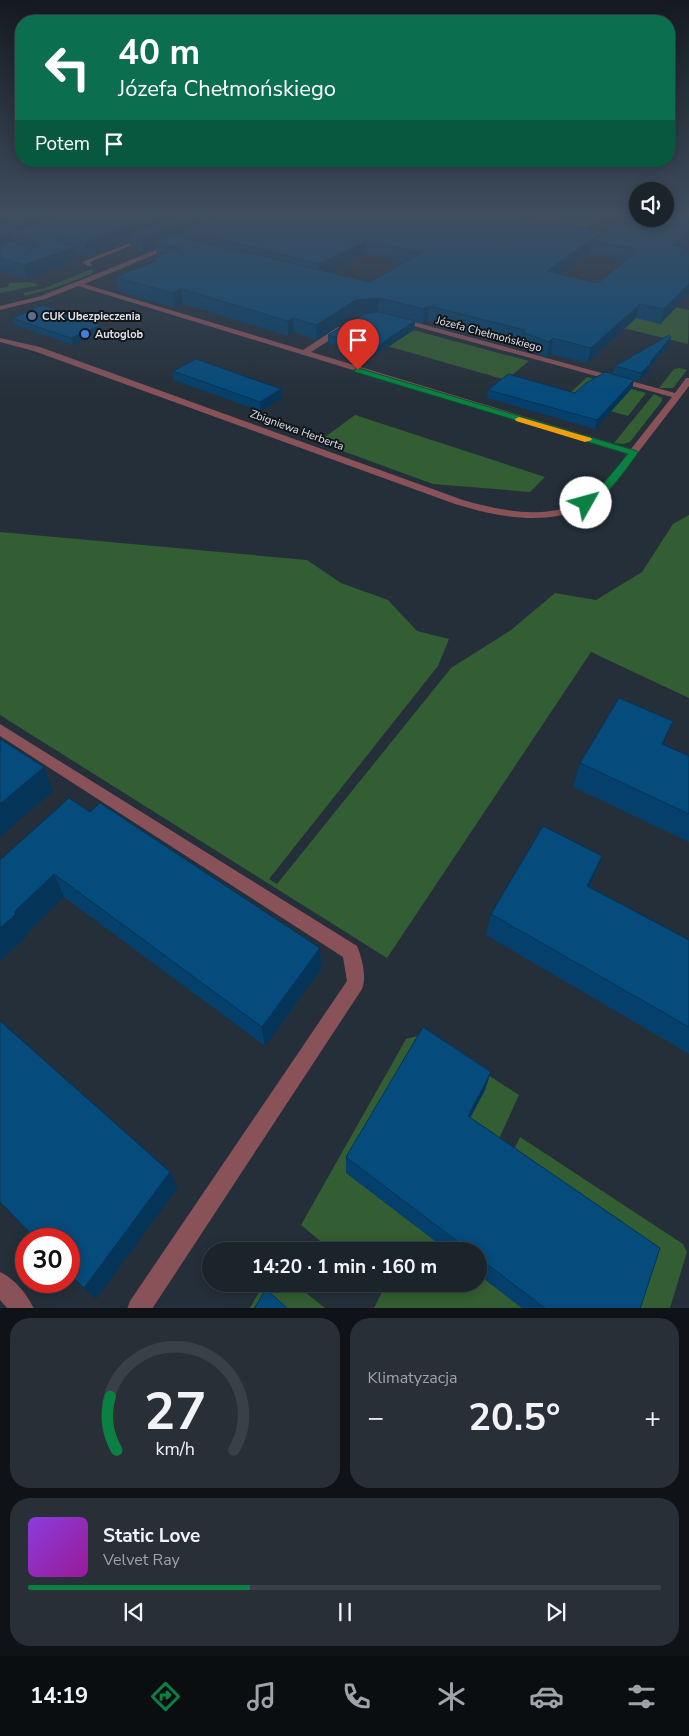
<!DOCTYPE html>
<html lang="pl">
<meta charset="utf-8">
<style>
body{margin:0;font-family:"Nunito Sans",sans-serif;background:#282f37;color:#f1f3f6;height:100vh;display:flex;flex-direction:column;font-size:19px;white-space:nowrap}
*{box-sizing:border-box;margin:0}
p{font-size:16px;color:#a0a4a9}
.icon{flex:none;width:28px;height:28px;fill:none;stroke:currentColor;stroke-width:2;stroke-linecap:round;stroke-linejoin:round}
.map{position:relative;height:1308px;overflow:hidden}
.panel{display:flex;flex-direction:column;gap:10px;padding:10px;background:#0f1318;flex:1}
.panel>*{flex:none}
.guide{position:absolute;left:15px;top:15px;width:660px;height:152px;border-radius:20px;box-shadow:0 2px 12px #0003,0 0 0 1px #394047;background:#0b6e4f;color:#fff;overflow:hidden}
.fabs{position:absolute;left:629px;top:182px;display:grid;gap:10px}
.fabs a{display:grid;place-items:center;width:45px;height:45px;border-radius:50%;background:#1b232b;box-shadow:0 2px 12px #0003,0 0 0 1px #394047;font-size:25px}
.speed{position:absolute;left:15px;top:1228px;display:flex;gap:10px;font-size:25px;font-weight:700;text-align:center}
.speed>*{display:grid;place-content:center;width:65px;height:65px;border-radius:50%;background:#1b232b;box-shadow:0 2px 12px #0003,0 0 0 1px #394047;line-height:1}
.speed .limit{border:8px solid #d22;background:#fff;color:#111}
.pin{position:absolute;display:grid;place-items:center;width:42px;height:42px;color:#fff;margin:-51px -21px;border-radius:50% 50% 50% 0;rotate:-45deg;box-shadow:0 0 5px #0007}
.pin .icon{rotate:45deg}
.me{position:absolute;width:55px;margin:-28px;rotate:52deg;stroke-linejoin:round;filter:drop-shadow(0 0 4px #0008)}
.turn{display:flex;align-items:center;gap:18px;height:105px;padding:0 20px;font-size:22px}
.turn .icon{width:65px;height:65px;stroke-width:2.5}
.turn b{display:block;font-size:35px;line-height:42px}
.then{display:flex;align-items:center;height:48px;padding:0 20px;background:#0003;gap:10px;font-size:19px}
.big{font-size:38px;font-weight:700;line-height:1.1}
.panel .card{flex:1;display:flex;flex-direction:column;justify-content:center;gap:8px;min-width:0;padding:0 18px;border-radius:20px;background:#282f37}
.panel .dial{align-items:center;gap:0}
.dial svg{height:130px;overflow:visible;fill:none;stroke:#394047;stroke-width:7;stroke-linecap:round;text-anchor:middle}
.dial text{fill:#f1f3f6;stroke:none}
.song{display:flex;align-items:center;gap:15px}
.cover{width:60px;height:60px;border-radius:8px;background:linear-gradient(135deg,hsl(270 70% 55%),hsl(300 70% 35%))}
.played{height:5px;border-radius:2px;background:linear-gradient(90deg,#0b8043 35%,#394047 35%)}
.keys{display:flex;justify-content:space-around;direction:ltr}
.heat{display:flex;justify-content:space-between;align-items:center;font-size:28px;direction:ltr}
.panel .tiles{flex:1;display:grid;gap:10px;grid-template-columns:1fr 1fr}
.card:last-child{grid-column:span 2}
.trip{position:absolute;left:202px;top:1242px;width:285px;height:50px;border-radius:25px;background:#1b232b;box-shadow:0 2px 12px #0003,0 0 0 1px #394047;font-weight:700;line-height:50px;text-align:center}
.tab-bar{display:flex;height:80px;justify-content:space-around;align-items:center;background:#0b0e11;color:#a0a4a9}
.tab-bar .icon{width:35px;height:35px}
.tab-bar .current{color:#0b8043}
.tab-bar b{font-size:22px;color:#f1f3f6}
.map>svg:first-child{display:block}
.green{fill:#335d32}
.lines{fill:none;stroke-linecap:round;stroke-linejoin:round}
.minor{fill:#895258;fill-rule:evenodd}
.wall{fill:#04406b;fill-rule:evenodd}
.shaded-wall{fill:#043457}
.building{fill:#054b7c;stroke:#043457}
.route{fill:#0b8043;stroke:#07532c}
.slow{fill:#f59e0b}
.service-dot{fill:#5c6f8a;stroke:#12161b;stroke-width:2}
.shop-dot{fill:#3f7fe0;stroke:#12161b;stroke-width:2}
.labels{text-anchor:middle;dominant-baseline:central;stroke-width:4;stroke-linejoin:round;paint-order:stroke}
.far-poi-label{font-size:11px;font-weight:bold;fill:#dee5eb;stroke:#12161b;text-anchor:start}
.far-street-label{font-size:11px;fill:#dee5eb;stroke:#12161b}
</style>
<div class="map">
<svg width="689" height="1309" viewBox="0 0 689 1309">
<rect width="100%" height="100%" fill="#242f39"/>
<path class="green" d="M 536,215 L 573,215 L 598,219 L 576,237 L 518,226 Z
M 92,269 L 94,271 L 91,274 L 57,287 L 25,296 L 23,293 L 45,288 Z
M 30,282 L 40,285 L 0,293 L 0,288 L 8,287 L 9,283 Z
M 652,302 L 689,310 L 688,344 L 623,328 Z
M 380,321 L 529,361 L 506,380 L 345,334 Z
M 680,368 L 687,370 L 673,388 L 659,388 L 674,369 Z
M 587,377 L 646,393 L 628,416 L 565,398 Z
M 654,394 L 662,398 L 662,401 L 630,442 L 623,444 L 614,443 Z
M 355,415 L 545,477 L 530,492 L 433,484 L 318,442 Z
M 689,515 L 689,698 L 591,652 L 387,958 L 0,715 L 0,532 L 307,560 L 341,583 L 388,600 L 417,631 L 449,639 L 438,666 L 269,879 L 277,884 L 451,668 L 511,630 L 555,593 L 596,600 L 642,572 L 673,524 Z
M 425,1034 L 519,1095 L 492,1154 L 420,1047 L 448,1251 L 332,1251 L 301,1225 L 406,1039 Z
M 520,1137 L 683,1244 L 687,1252 L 670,1308 L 629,1308 L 507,1164 Z
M 479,1275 L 523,1308 L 374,1308 L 382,1292 L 372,1284 L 479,1284 Z
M 264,1284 L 295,1284 L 325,1308 L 249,1309 Z"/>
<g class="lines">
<path class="minor" d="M 145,237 L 150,238 L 90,262 L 92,266 L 88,266 L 82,262 Z
M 171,244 L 173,247 L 84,284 L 303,350 L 338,327 L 344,327 L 344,331 L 311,352 L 631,449 L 672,397 L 396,321 L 403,319 L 675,393 L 686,378 L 689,378 L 689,386 C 671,410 651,435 634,458 C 623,473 612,491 596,501 C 554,528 501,518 455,504 L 34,351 L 0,342 L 0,338 L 40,347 L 463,500 C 504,512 559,523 595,492 C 608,482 618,467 627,454 L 78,286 L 45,299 L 0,310 L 0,306 L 41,296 Z
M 0,724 L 357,946 C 362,957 367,978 362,989 L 152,1309 L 127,1309 L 130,1301 L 347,981 L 343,957 L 0,736 Z
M 0,1272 C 14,1278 28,1295 34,1309 L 8,1309 L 0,1300 Z"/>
</g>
<path class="wall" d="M 0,217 L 603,234 L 689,249 L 689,294 L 660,324 L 636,318 L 587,363 L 551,354 L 547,357 L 520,347 L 521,345 L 428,321 L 423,324 L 415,322 L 414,330 L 366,361 L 337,352 L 337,346 L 328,343 L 328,335 L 363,314 L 356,314 L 317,340 L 294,332 L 288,336 L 183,304 L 174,308 L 118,291 L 115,277 L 152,262 L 151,259 L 160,256 L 157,255 L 156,247 L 144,252 L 131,248 L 130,240 L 88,256 L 75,252 L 77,260 L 27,279 L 1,271 L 0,275 ZM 590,252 L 590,254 L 625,262 L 598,283 L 560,274 ZM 365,254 L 404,263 L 370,282 L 331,272 Z
M 12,318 L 101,325 L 102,332 L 73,345 L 14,325 Z
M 669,346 L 650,367 L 649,371 L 639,381 L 634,380 L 632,388 L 595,429 L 487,398 L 488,390 L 575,393 L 613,374 L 615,366 Z
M 173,371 L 281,389 L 282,398 L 260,411 L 174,380 Z
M 663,744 L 689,756 L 689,842 L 573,787 L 580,763 Z
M 90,812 L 320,948 L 321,969 L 265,1046 L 64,897 L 27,933 L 28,935 L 0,961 L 0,860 Z
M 593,879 L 589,887 L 689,940 L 689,1054 L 486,935 L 491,914 Z
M 485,1090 L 470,1118 L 640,1309 L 523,1309 L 479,1275 L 479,1251 L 448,1251 L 346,1173 L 346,1157 Z"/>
<path class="shaded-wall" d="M 41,215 L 82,215 L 21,235 L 18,222 Z
M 164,215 L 200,215 L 129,235 L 130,240 L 88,256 L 85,242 Z
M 203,215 L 235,215 L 184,230 L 185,235 L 163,244 L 155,242 L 156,247 L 144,252 L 142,238 Z
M 2,218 L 6,230 L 0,234 L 0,219 Z
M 689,231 L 689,241 L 669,259 L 672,245 Z
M 603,232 L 601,243 L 592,241 L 590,252 L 545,285 L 547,271 Z
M 10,233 L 14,246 L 0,251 L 0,237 Z
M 61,236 L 64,249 L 74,247 L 77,260 L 27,279 L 24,265 Z
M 366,241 L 365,254 L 320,278 L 319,264 Z
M 689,284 L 689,294 L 660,324 L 664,309 Z
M 181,289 L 183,304 L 174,308 L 172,293 Z
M 379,298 L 378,312 L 356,314 L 317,340 L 316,325 L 356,300 Z
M 640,304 L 636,318 L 587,363 L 591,348 Z
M 429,306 L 428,321 L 423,324 L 424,309 Z
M 293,318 L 294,332 L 288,336 L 288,321 Z
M 415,321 L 414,330 L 366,361 L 367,353 Z
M 101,325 L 102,332 L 73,345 L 71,338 Z
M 671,337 L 669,346 L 650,367 L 649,371 L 639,381 L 641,373 Z
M 553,338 L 551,354 L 547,357 L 549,342 Z
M 634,380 L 632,388 L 595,429 L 597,420 Z
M 281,389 L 282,398 L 260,411 L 260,402 Z
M 673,721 L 663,745 L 662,744 Z
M 44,767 L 53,791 L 0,837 L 0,804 Z
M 602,856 L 593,879 L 578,908 L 587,886 Z
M 54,874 L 64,897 L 27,933 L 28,935 L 0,961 L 0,928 L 14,912 Z
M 320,948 L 321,969 L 265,1046 L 262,1027 Z
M 491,1072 L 485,1090 L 462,1133 L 468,1116 Z
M 170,1172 L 178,1187 L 96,1299 L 84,1288 Z"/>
<path class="building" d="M 8,215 L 41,215 L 18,222 L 2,218 L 0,219 L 0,217 Z
M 60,215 L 164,215 L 85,242 L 61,236 L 57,239 L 58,242 L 74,247 L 24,265 L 0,258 L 0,244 L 10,241 L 25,246 L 30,250 L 40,245 L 37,242 L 10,233 L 0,237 L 0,223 L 18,230 Z
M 180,215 L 203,215 L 142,238 L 129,235 Z
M 221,215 L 514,215 L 603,232 L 547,271 L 598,283 L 639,250 L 592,241 L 630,215 L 638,215 L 638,219 L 665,219 L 665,215 L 689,215 L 689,231 L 672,245 L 689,249 L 689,284 L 664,309 L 640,304 L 591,348 L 553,338 L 549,342 L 522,332 L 525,330 L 429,306 L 424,309 L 379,298 L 356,300 L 316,325 L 293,318 L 288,321 L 181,289 L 172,293 L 115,277 L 156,261 L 151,259 L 179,248 L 155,242 L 172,235 L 370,282 L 421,253 L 366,241 L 319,264 L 184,230 Z
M 43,305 L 101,325 L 71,338 L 12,318 Z
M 378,312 L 415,321 L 367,353 L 337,344 L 344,340 L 328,335 L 363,314 Z
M 669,335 L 671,337 L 650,362 L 652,362 L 641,373 L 615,366 Z
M 196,359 L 281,389 L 260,402 L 173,371 Z
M 605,372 L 634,380 L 597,420 L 488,390 L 508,374 L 575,393 L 586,383 Z
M 619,698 L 673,721 L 662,744 L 689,756 L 689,814 L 580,763 Z
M 0,739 L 44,767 L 0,804 Z
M 69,798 L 90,812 L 100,803 L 320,948 L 262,1027 L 54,874 L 14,912 L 16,914 L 0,928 L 0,860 Z
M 543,826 L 602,856 L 587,886 L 689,940 L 689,1027 L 491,914 Z
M 0,1021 L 170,1172 L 84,1288 L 69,1273 L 69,1239 L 36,1239 L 0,1202 Z
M 423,1027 L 491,1072 L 468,1116 L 660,1248 L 640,1309 L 546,1309 L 479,1258 L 479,1251 L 470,1251 L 346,1157 Z
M 266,1289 L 288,1309 L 254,1309 Z"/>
<linearGradient id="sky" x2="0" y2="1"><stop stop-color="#141a1f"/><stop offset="0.54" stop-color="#3f4d5f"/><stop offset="1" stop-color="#3f4d5f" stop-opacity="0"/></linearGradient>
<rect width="689" height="398" fill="url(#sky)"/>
<path class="route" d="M 358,368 L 637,451 L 638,453 C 628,466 600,508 583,505 L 583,501 L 597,491 L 628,454 L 355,372 L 354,370 Z"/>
<path class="slow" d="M 519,417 L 591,438 L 592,440 L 585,442 L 516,421 L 515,419 Z"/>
<circle class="service-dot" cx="32" cy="316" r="5"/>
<circle class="shop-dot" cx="85" cy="334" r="5"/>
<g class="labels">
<g class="far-poi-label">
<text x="42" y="316">CUK Ubezpieczenia</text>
<text x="95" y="334">Autoglob</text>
</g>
<g class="far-street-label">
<text transform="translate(489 334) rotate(15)">Józefa Chełmońskiego</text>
<text transform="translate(297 430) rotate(20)">Zbigniewa Herberta</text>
</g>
</g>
</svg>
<div class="fabs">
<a><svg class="icon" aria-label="sound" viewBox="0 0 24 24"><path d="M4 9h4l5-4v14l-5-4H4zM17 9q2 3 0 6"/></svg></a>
</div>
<div class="speed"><div class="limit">30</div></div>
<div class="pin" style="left:358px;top:370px;background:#d93025"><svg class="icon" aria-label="arrive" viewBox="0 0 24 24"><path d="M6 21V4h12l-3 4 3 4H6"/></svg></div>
<svg class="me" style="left:586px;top:503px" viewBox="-20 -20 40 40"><circle r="19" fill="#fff"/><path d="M0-13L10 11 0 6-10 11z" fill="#0b8043"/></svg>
<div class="trip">14:20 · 1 min · 160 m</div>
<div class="guide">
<div class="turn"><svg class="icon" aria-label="left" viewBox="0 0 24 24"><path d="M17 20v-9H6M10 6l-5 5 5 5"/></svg><div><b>40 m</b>Józefa Chełmońskiego</div></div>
<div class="then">Potem<svg class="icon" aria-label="arrive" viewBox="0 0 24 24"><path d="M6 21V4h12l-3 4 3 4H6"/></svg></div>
</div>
</div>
<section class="panel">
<div class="tiles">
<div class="card dial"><svg viewBox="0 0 100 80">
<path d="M14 69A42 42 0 1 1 86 69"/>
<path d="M14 69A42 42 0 0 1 10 36" stroke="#0b8043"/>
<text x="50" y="56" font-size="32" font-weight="700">27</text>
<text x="50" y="72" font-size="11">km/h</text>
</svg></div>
<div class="card"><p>Klimatyzacja</p>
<div class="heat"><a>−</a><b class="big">20.5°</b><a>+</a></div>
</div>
<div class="card">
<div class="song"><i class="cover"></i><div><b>Static Love</b><p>Velvet Ray</p></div></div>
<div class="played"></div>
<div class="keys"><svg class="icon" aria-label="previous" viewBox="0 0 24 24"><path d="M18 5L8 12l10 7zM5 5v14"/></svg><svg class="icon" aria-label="pause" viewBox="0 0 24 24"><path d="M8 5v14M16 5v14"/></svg><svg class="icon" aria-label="next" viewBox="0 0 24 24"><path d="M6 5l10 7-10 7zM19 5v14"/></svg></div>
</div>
</div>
</section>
<nav class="tab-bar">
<b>14:19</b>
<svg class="icon current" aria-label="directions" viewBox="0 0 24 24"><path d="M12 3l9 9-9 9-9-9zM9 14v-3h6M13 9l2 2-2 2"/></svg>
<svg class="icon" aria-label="music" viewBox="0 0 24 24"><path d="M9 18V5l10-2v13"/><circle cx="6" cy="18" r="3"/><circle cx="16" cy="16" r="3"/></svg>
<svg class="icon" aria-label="phone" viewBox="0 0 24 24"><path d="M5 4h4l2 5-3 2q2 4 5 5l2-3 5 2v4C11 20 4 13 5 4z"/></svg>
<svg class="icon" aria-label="climate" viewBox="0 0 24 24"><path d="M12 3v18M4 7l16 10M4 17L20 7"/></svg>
<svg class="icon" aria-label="car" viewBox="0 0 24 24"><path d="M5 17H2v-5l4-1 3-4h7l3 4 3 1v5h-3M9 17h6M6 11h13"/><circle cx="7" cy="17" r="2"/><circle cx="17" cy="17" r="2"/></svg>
<svg class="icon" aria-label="filters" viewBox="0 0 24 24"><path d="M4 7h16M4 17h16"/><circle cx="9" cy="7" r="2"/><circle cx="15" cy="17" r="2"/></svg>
</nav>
